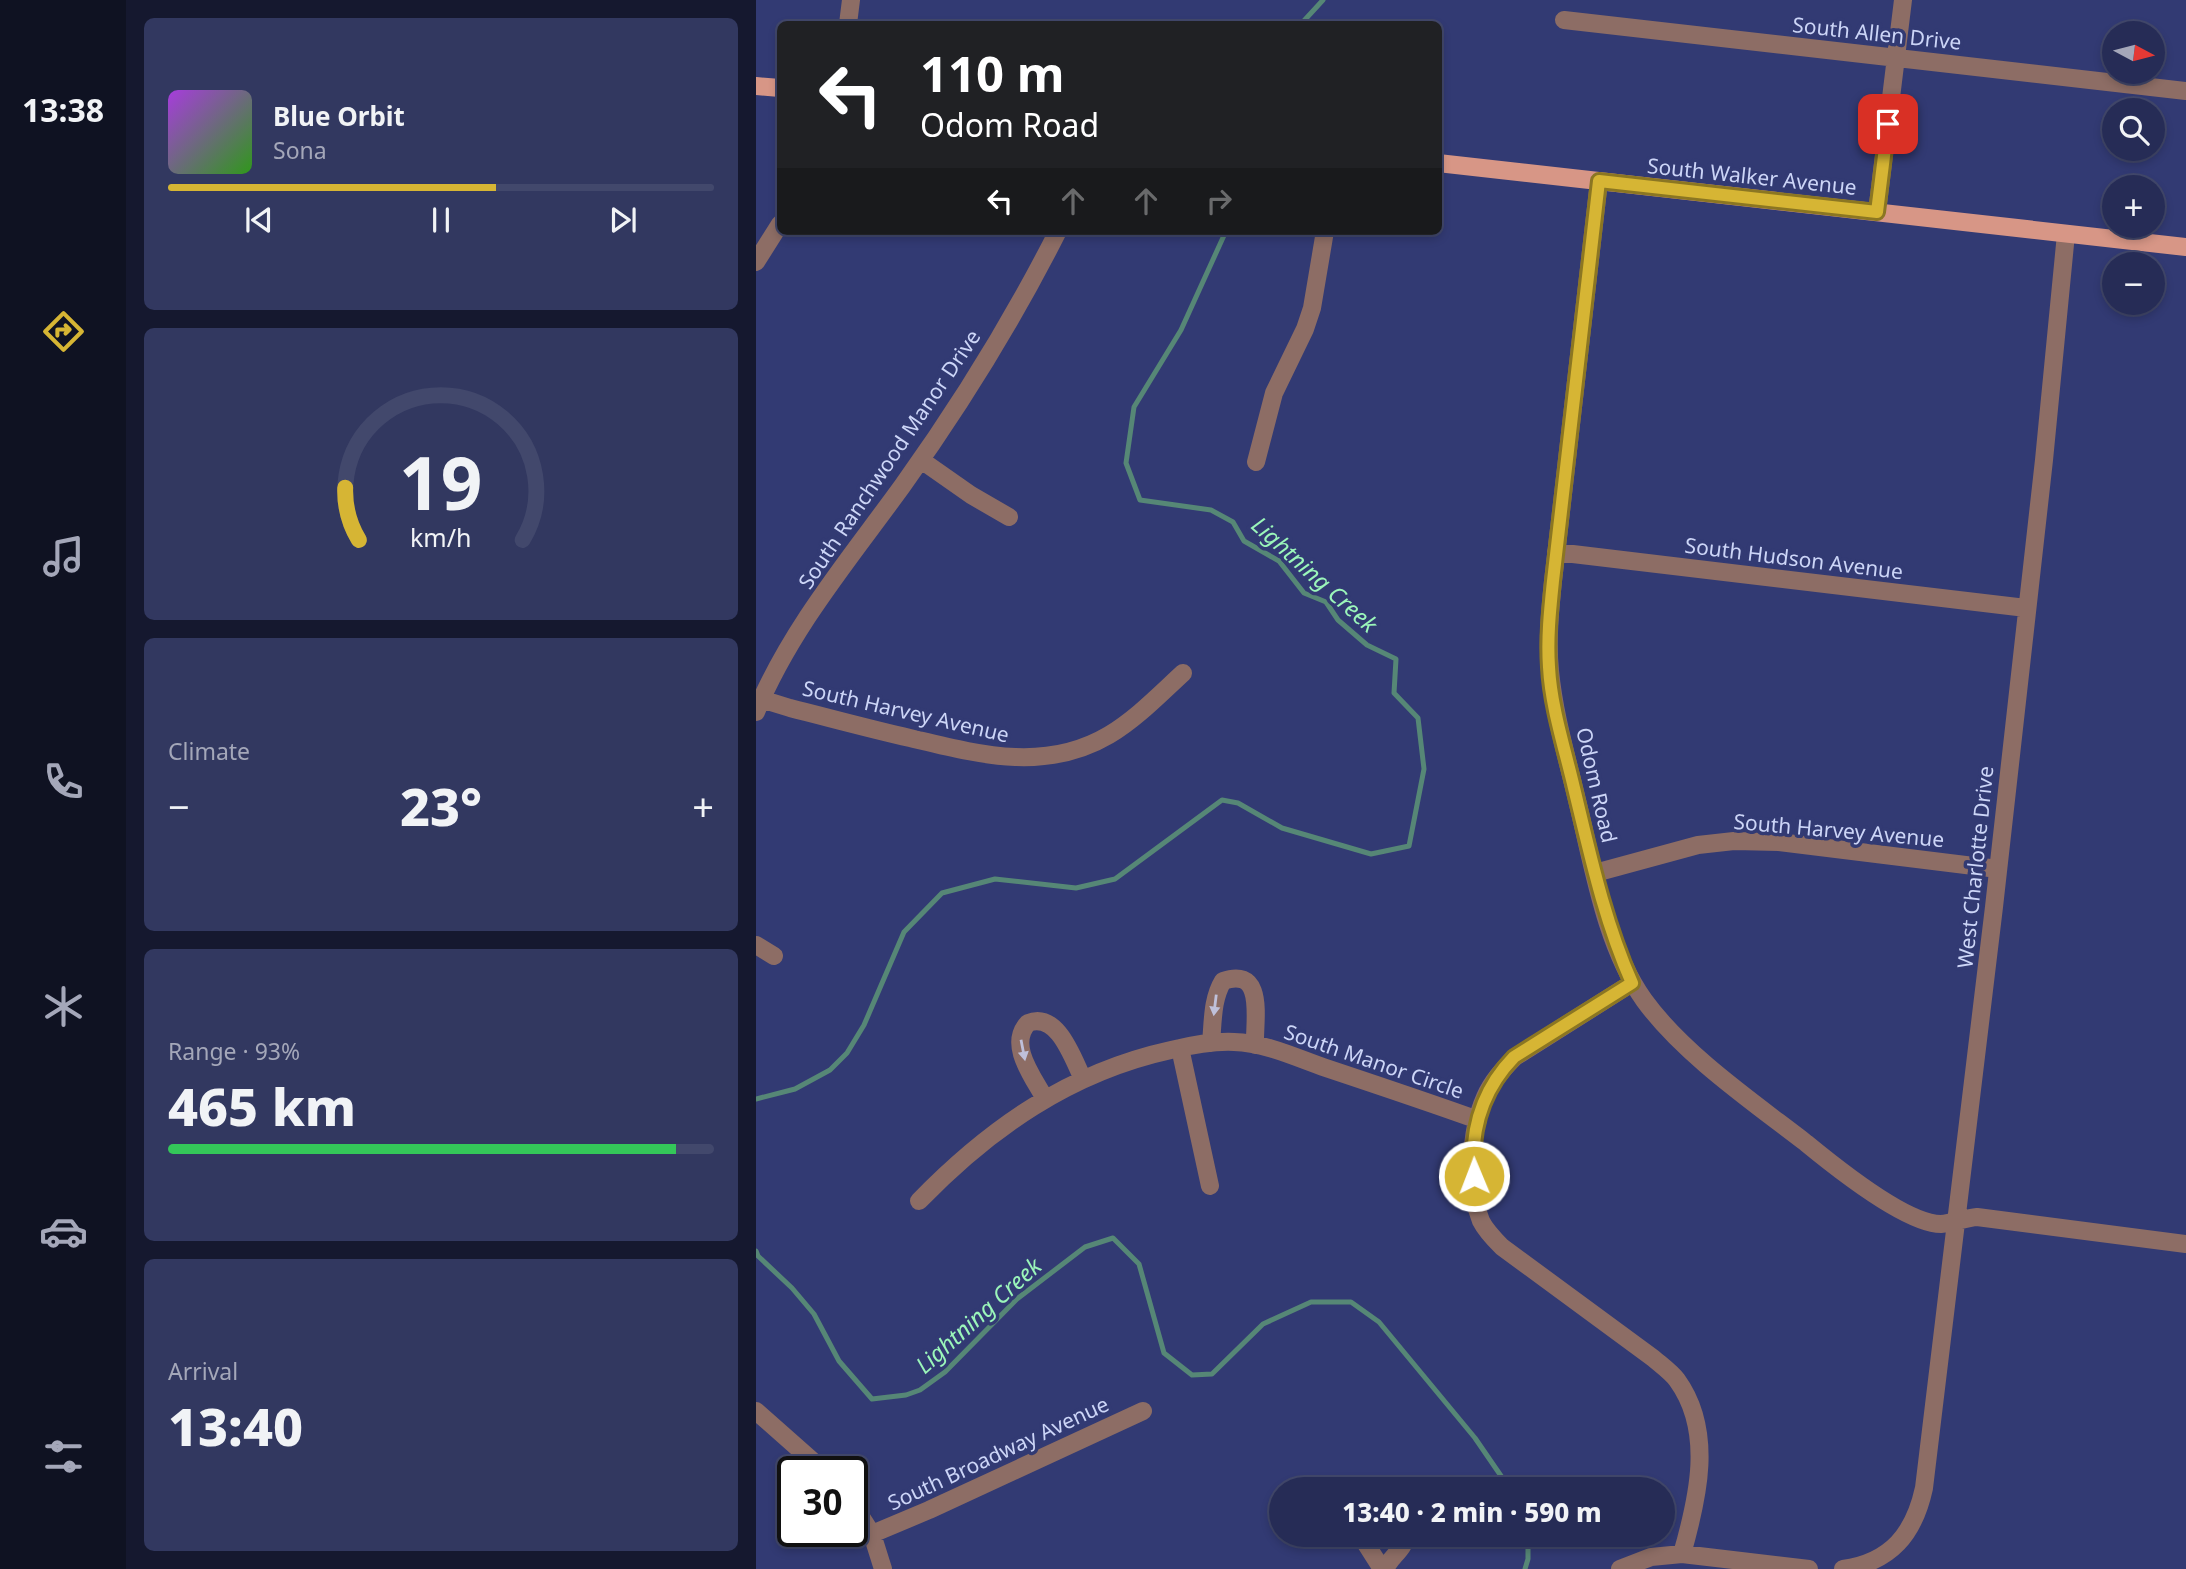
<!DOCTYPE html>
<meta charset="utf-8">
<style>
body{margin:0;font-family:"Noto Sans",sans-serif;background:#323860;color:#f1f3f6;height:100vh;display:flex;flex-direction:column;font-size:26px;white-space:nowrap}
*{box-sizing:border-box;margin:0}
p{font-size:23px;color:#a4a7b9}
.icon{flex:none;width:38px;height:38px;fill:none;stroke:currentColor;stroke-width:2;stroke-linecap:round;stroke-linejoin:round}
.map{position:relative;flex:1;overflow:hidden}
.side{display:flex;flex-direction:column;gap:18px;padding:18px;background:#15182f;width:630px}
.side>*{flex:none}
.top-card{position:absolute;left:21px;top:21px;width:665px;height:214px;border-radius:10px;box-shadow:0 4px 10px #0003,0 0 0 2px #42486c;background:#202124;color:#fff;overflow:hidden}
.needle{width:46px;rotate:97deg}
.controls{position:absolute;left:1346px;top:21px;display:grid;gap:14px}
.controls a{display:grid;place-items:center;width:63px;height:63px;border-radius:50%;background:#262c56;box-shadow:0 4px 10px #0003,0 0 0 2px #42486c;font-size:35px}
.speed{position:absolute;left:21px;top:1456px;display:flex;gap:14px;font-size:35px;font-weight:700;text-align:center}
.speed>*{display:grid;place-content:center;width:91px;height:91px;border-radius:50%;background:#262c56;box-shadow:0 4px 10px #0003,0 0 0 2px #42486c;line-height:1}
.speed .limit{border:4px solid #111;border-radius:10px;background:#fff;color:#111}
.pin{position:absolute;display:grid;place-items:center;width:60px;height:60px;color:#fff;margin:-30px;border-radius:14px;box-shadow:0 4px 10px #0006}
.me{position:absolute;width:77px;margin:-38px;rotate:359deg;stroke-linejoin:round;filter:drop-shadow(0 0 5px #0008)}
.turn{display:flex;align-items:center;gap:24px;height:147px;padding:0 28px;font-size:32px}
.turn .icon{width:91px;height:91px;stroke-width:2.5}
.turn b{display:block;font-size:49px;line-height:60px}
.lanes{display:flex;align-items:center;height:66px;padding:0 28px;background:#0003;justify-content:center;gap:35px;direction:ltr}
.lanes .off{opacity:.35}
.big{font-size:52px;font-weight:800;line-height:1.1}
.side .widget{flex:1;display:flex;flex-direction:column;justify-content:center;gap:10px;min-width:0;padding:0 24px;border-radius:10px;background:#323860}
.side .dial{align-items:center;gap:0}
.dial svg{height:182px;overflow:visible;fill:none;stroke:#42486c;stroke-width:7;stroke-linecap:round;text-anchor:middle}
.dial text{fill:#f1f3f6;stroke:none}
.song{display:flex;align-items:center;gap:21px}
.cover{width:84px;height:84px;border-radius:10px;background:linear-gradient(135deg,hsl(280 70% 55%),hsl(110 70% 35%))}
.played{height:7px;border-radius:4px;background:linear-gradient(90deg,#d6b534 60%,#42486c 60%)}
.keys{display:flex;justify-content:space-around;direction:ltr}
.heat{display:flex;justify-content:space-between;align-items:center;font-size:38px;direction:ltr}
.charge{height:10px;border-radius:5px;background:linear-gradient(90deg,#34c759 93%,#42486c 0)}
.trip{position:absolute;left:513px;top:1477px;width:406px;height:70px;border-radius:35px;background:#262c56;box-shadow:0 4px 10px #0003,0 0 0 2px #42486c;font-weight:800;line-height:70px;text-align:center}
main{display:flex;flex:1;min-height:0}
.menu{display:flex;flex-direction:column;width:126px;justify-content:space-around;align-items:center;background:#0f1222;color:#a4a7b9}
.menu .icon{width:49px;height:49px}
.menu .selected{color:#d6b534}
.menu b{font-size:32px;color:#f1f3f6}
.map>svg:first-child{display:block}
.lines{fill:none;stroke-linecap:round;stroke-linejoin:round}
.stream{stroke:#568776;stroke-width:5}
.minor{stroke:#8d6d65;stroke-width:18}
.major{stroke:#d79686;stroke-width:18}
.oneway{fill:#bfc0da}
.route-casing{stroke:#8b7622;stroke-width:18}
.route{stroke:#d6b534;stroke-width:12}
.labels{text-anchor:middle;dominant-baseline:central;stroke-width:7;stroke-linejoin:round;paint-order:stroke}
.street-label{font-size:21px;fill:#ccd5f7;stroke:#323a73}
.water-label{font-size:23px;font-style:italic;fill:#9bf6ba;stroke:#323a73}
</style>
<main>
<nav class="menu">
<b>13:38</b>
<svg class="icon selected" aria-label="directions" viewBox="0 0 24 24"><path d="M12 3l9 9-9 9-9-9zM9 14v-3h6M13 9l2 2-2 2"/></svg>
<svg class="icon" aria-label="music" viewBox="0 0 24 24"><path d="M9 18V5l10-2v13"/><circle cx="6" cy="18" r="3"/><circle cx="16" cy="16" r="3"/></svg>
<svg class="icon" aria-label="phone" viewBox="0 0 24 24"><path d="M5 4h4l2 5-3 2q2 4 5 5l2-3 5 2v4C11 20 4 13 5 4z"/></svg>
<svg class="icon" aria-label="climate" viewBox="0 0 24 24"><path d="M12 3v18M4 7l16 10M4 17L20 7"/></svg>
<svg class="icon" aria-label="car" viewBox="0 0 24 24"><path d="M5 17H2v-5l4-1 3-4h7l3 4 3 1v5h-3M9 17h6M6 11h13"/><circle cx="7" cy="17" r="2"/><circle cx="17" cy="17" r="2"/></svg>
<svg class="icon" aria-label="filters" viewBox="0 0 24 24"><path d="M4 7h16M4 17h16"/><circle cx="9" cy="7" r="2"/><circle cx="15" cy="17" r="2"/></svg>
</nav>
<section class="side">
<div class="widget">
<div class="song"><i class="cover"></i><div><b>Blue Orbit</b><p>Sona</p></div></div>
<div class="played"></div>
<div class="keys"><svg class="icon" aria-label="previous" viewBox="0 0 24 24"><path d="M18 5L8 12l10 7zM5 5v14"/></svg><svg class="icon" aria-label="pause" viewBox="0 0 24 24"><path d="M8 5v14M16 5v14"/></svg><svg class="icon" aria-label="next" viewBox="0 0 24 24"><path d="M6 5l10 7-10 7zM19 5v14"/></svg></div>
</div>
<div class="widget dial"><svg viewBox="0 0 100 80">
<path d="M14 69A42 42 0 1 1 86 69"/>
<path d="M14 69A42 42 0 0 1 8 46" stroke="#d6b534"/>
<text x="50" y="56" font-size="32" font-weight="700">19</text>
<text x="50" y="72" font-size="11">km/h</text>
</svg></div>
<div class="widget"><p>Climate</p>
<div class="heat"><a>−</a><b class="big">23°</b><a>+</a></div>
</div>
<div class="widget"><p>Range · 93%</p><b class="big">465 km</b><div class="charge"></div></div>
<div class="widget"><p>Arrival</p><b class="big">13:40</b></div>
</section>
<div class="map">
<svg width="1430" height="1569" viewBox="0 0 1430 1569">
<rect width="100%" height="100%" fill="#323a73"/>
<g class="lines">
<path class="stream" d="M 545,24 L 567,0
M 0,1099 L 39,1089 L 74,1070 L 91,1053 L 108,1025 L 148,932 L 186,893 L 239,879 L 320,888 L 359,879 L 466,800 L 482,803 L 526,828 L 615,854 L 653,846 L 668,769 L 662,718 L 638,693 L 640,659 L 611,645 L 582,620 L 570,602 L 548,593 L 523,561 L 488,541 L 477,522 L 455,510 L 384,500 L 370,463 L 378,407 L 425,330 L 470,231
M 0,1251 L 2,1256 L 36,1288 L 58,1314 L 83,1361 L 116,1399 L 150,1395 L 164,1390 L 189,1372 L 261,1299 L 329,1247 L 357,1238 L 383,1264 L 408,1353 L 436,1375 L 456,1374 L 507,1324 L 555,1302 L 595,1302 L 623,1322 L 719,1438 L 754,1489
M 769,1569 L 772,1559 L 772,1535"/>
<path class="minor" d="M 808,20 L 1430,91
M 92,24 L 95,0
M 843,181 L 797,581 C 794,611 791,641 794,671 C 798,714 811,758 821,800 C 837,865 849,945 888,1000 C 927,1054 997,1102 1050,1143 C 1078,1166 1150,1224 1185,1224 C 1196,1223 1210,1218 1221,1217 L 1430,1244
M 1121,212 L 1147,0
M 0,262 L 24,224
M 165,460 L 215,495 L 253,517
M 500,462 L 518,393 L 549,329 L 556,308 L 569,231
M 800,552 L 1270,608
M 5,699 L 34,708 C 74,718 114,729 154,738 C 221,754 289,773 353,735 C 380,719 403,695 427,673
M 0,712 C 34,629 95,557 147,485 C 205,404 257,320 302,231
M 839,873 L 942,845 L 978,841 L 1023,842 L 1242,869
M 0,945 L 18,956
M 876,983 L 759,1057 C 747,1069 736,1081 729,1097 C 714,1131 711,1187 725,1221 C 730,1231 738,1239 746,1247 L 897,1358 C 905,1365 915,1372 921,1380 C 958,1431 942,1498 926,1554
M 455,1043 C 457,1022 456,999 467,981 C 510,966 498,1021 499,1045
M 424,1048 L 454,1186
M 289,1099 C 278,1078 251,1045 272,1023 C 302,1011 317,1059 327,1079
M 163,1201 C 234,1128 314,1072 415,1050 C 436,1045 457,1041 478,1042 C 510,1043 541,1058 570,1068 C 621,1085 672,1102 722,1120
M 0,1411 L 69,1472
M 96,1503 L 116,1534 L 127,1569
M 116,1534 L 173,1510 L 387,1411
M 608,1535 L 610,1544 L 626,1569
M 629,1569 C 635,1556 649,1549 650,1535
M 864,1569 L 895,1557 L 926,1554 L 1053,1569
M 1087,1569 C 1135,1562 1158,1534 1168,1488 L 1238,907 L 1288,460 L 1310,234"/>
<path class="major" d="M 0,86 L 24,88
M 682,163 L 1430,247"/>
</g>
<defs><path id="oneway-solid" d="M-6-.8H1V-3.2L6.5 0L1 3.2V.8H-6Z" transform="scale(1.75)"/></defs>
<g class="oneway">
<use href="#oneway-solid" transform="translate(459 1005) rotate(97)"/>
<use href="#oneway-solid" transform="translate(267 1050) rotate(79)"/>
</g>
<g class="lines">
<defs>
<path id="route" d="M 718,1176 C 714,1130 726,1090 758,1057 L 876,983 C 848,920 834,854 818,788 C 809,749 795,707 793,667 C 791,638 794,610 797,581 L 843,181 L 1121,212 L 1132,124"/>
</defs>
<use href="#route" class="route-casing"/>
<use href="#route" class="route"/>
</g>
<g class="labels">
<g class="street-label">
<text transform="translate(1121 33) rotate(6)">South Allen Drive</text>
<text transform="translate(996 176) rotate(6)">South Walker Avenue</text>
<text transform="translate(133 459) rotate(-56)">South Ranchwood Manor Drive</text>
<text transform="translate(1038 558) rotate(7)">South Hudson Avenue</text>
<text transform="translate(150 711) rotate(13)">South Harvey Avenue</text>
<text transform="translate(841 785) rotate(77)">Odom Road</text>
<text transform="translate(1083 830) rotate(5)">South Harvey Avenue</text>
<text transform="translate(1219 867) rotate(-84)">West Charlotte Drive</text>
<text transform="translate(618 1061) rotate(19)">South Manor Circle</text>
<text transform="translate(242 1453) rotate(-25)">South Broadway Avenue</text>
</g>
<g class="water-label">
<text transform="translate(559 574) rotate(42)">Lightning Creek</text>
<text transform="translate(222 1315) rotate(-42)">Lightning Creek</text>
</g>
</g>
</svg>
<div class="controls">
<a><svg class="needle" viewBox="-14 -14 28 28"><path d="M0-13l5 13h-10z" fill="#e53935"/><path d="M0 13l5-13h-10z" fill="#a4a7b9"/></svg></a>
<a><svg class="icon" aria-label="search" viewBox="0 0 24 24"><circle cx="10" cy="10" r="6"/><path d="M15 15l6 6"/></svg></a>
<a>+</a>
<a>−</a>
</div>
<div class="speed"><div class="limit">30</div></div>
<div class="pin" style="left:1132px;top:124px;background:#d93025"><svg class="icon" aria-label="arrive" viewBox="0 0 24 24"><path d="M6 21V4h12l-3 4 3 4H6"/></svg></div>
<svg class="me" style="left:718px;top:1176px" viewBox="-20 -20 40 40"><circle r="17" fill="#d6b534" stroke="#fff" stroke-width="3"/><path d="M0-11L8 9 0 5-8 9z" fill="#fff"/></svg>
<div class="trip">13:40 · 2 min · 590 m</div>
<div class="top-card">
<div class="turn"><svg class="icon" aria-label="left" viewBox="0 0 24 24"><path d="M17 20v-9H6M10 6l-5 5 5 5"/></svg><div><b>110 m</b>Odom Road</div></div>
<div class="lanes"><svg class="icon" aria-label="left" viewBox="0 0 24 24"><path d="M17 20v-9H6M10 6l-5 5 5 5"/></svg><svg class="icon off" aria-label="ahead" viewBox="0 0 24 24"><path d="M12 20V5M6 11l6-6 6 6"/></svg><svg class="icon off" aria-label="ahead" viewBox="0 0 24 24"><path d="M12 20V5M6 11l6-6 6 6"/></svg><svg class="icon off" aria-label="right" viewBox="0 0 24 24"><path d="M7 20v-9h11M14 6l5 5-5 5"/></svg></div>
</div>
</div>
</main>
